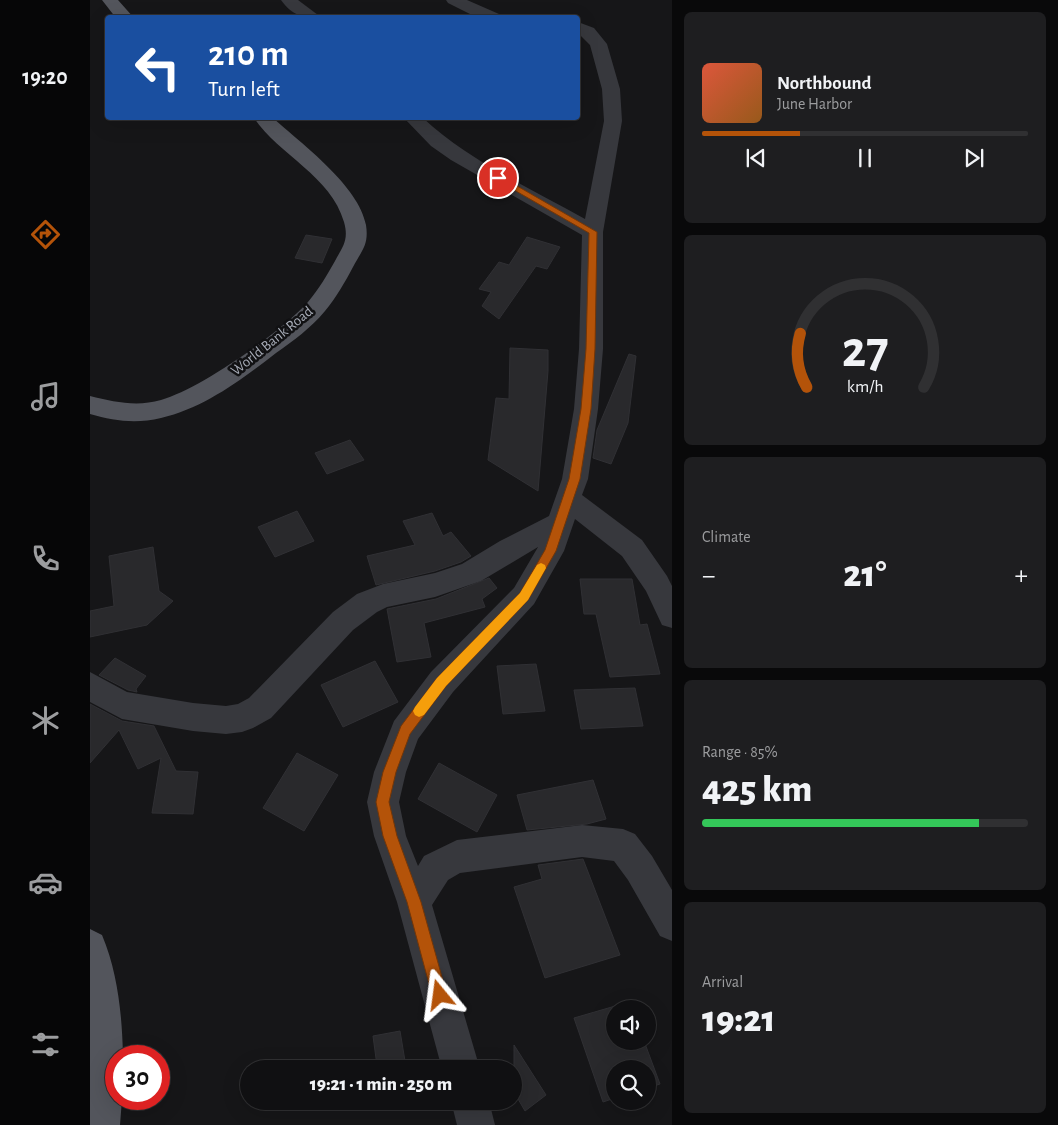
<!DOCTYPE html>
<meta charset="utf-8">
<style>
body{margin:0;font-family:"Alegreya Sans",sans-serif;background:#1e1e20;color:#f1f3f6;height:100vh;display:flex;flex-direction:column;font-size:19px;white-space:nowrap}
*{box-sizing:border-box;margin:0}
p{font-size:16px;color:#9c9d9f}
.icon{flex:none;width:28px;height:28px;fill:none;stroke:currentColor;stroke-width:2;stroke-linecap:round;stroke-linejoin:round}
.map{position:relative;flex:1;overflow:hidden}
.drawer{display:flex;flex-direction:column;gap:12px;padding:12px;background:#09090a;width:386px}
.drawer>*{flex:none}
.guide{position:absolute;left:15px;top:15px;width:475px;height:105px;border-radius:5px;box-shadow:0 5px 20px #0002,0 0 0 1px #303032;background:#1a4fa0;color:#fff;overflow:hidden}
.tools{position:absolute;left:516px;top:1000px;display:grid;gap:10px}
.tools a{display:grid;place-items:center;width:50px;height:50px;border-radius:50%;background:#101012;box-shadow:0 5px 20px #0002,0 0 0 1px #303032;font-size:25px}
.speed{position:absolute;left:15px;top:1045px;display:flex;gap:10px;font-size:25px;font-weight:700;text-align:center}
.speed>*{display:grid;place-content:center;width:65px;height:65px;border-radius:50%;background:#101012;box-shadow:0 5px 20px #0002,0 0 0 1px #303032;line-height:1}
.speed .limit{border:8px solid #d22;background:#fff;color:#111}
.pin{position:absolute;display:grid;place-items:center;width:42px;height:42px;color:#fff;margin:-21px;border:2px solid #fff;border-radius:50%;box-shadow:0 1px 5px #0007}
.me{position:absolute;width:55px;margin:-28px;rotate:344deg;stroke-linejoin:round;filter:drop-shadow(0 0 4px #0008)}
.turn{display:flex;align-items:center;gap:18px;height:105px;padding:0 20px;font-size:22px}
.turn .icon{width:65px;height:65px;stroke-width:2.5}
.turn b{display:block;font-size:35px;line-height:42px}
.big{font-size:38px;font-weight:800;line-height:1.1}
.drawer .card{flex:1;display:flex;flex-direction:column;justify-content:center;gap:8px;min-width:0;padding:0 18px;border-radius:8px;background:#1e1e20}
.drawer .dial{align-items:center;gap:0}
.dial svg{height:130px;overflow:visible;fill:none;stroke:#303032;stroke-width:7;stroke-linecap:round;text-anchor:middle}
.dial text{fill:#f1f3f6;stroke:none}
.song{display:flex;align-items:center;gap:15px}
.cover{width:60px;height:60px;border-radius:8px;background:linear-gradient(135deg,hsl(10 70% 55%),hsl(30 70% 35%))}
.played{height:5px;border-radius:2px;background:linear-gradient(90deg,#b45309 30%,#303032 30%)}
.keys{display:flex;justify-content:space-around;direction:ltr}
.heat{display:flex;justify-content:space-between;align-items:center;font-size:28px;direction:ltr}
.charge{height:8px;border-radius:4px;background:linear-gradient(90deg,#34c759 85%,#303032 0)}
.trip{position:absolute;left:150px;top:1060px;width:282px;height:50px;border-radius:25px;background:#101012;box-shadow:0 5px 20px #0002,0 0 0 1px #303032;font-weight:800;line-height:50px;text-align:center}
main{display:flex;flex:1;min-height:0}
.dock{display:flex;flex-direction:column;width:90px;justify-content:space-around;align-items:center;background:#060607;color:#9c9d9f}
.dock .icon{width:35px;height:35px}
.dock .active{color:#b45309}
.dock b{font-size:22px;color:#f1f3f6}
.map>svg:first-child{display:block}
.building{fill:#29292c;stroke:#303034}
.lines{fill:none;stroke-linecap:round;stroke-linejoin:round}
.minor{fill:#37383d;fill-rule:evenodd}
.primary{fill:#53555c;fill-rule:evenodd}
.route{fill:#b45309;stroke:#753606}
.slow{fill:#f59e0b}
.labels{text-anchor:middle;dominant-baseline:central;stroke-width:5;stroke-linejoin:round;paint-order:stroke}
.street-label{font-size:15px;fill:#a8adb8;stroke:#111113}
</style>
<main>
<nav class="dock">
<b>19:20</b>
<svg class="icon active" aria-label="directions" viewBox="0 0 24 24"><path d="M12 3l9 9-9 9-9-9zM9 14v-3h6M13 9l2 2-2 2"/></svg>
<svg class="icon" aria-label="music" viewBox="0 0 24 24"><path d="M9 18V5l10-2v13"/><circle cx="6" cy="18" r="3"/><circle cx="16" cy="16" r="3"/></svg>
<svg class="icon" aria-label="phone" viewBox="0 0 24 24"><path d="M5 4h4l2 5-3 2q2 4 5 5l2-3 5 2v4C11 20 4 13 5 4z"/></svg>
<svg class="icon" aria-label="climate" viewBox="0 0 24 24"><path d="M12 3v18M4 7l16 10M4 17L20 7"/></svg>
<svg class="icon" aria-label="car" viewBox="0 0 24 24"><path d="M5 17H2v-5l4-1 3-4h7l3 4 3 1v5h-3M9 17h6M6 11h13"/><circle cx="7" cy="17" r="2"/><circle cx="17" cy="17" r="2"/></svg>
<svg class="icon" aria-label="filters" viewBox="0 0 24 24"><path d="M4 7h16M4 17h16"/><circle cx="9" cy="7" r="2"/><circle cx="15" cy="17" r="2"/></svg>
</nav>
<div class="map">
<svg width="582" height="1125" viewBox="0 0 582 1125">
<rect width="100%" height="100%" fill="#161618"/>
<path class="building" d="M 216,235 L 242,239 L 232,263 L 205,258 Z
M 437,237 L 470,247 L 457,269 L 446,266 L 409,319 L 392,306 L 401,292 L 389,289 L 409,262 L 419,265 Z
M 420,348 L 458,350 L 458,371 L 448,491 L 398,460 L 406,398 L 419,399 Z
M 539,354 L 546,356 L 538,423 L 521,464 L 503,458 L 507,430 Z
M 260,440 L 274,460 L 237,474 L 225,453 Z
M 207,511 L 224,541 L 185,557 L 168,527 Z
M 342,513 L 353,536 L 361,532 L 381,556 L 371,562 L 345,571 L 286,585 L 277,556 L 325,545 L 313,521 Z
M 63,547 L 69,591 L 83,601 L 57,625 L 0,637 L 0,611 L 24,606 L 19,556 Z
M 399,578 L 407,588 L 392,599 L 395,607 L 334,623 L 341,657 L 307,662 L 297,609 L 346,599 Z
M 490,579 L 542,579 L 550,625 L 557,624 L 570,674 L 520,677 L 506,614 L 494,614 Z
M 25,658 L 56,676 L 46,689 L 47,692 L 38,690 L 9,675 Z
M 285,661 L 308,702 L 253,727 L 231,685 Z
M 446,664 L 455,711 L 413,714 L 407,666 Z
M 545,688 L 553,726 L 491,729 L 484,690 Z
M 0,704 L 32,721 L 64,726 L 86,771 L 108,772 L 103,814 L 62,813 L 71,758 L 48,769 L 29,730 L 0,763 Z
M 207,753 L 248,775 L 214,831 L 173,808 Z
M 349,763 L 407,795 L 387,832 L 328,799 Z
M 503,780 L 516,819 L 497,824 L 437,830 L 427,795 Z
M 493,859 L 530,955 L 455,978 L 424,887 L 452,879 L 448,865 Z
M 539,1002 L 542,1009 L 525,1009 L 525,1041 L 554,1041 L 570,1084 L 558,1088 L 558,1069 L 525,1069 L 525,1098 L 513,1102 L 484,1018 Z
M 310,1031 L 315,1061 L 287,1066 L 283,1036 Z
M 424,1045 L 456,1095 L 435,1111 L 424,1092 Z"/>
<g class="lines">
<path class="minor" d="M 191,0 L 208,0 L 232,18 C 214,18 202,16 191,0 Z
M 356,0 L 377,0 L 409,14 L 411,18 L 388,18 L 358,3 Z
M 488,22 L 504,28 L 517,44 L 530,89 L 532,121 L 513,232 L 513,349 L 508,409 L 498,479 L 492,495 L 552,540 L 577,576 L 582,586 L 582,628 L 572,625 L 556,591 L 532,556 L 485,519 L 474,551 L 444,604 L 363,692 L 328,739 L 316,772 L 309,802 L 316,836 L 328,866 L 334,856 L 367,840 L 492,825 L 533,829 L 545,834 L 562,856 L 582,890 L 582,941 L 570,936 L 538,880 L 524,861 L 492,857 L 370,873 L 358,880 L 342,905 L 390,1069 L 352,1069 L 307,902 L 284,836 L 277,802 L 284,772 L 304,721 L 341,672 L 424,588 L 448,547 L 391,581 L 345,597 L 297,607 L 287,612 L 263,630 L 181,718 L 163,728 L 152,732 L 136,734 L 103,731 L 32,719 L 0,702 L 0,672 L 37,692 L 103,703 L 136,706 L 148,704 L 159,698 L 243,612 L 267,594 L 293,584 L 345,573 L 372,564 L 410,541 L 459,516 L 472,479 L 484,409 L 489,349 L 492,235 L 361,160 L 341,146 L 314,118 L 333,118 C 379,161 440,188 495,219 L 514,121 L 512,89 L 500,45 L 488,33 Z
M 361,1101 L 399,1101 L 405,1125 L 367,1125 Z"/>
<path class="primary" d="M 12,0 L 28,0 L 44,18 L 26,18 Z
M 164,118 L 183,118 C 212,144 269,186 276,225 C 279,245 272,250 263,267 C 255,282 246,298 235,311 C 221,328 203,341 186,353 C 151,380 114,408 71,418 C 46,424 24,421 0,414 L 0,396 C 24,402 47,407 71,400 C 110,389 190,333 218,302 C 229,289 237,275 245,261 C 253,246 259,240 254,222 C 241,176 189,155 164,118 Z
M 0,929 L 12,935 C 28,973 32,1015 33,1056 L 26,1056 L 26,1099 L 32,1099 L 30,1125 L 0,1125 Z"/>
</g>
<path class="route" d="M 408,175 L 507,232 L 505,349 L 501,409 L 490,479 L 466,551 L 438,600 L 356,686 L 320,734 L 306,772 L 299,802 L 307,836 L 331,902 L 357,995 L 355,1000 L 350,1002 L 345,1000 L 342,995 L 317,902 L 293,836 L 286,802 L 293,772 L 311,726 L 347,678 L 430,593 L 455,550 L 479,479 L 491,409 L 496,349 L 499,233 L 405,179 L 404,178 Z"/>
<path class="slow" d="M 451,563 L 455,565 L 456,568 L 438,600 L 356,686 L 334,715 L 329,717 L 325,715 L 323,711 L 325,707 L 347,678 L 430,593 L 447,565 Z"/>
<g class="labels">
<g class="street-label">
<text transform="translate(182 341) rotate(-39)">World Bank Road</text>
</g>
</g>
</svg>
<div class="tools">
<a><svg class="icon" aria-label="sound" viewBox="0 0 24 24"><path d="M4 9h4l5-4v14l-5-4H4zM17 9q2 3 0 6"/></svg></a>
<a><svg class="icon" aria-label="search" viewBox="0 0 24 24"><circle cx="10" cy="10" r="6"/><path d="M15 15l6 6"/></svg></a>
</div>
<div class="speed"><div class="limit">30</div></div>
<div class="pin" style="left:408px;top:178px;background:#d93025"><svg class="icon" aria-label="arrive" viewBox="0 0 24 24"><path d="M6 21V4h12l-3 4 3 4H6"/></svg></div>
<svg class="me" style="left:350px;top:995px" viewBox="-20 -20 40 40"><path d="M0-17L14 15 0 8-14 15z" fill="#b45309" stroke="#fff" stroke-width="4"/></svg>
<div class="trip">19:21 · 1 min · 250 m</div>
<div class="guide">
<div class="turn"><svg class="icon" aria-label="left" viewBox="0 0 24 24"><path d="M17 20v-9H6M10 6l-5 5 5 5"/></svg><div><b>210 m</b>Turn left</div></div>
</div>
</div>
<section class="drawer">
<div class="card">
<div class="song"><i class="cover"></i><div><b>Northbound</b><p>June Harbor</p></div></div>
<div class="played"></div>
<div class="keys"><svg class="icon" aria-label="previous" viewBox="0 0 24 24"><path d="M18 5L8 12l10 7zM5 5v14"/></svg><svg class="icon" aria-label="pause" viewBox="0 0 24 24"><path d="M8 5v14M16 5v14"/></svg><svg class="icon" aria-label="next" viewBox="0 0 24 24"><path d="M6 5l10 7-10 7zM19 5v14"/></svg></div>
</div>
<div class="card dial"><svg viewBox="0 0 100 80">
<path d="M14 69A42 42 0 1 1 86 69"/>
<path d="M14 69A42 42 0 0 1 10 36" stroke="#b45309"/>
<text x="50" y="56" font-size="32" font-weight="700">27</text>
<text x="50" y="72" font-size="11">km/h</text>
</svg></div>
<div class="card"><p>Climate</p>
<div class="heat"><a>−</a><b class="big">21°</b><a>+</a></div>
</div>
<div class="card"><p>Range · 85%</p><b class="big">425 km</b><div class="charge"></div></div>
<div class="card"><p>Arrival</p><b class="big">19:21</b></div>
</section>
</main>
